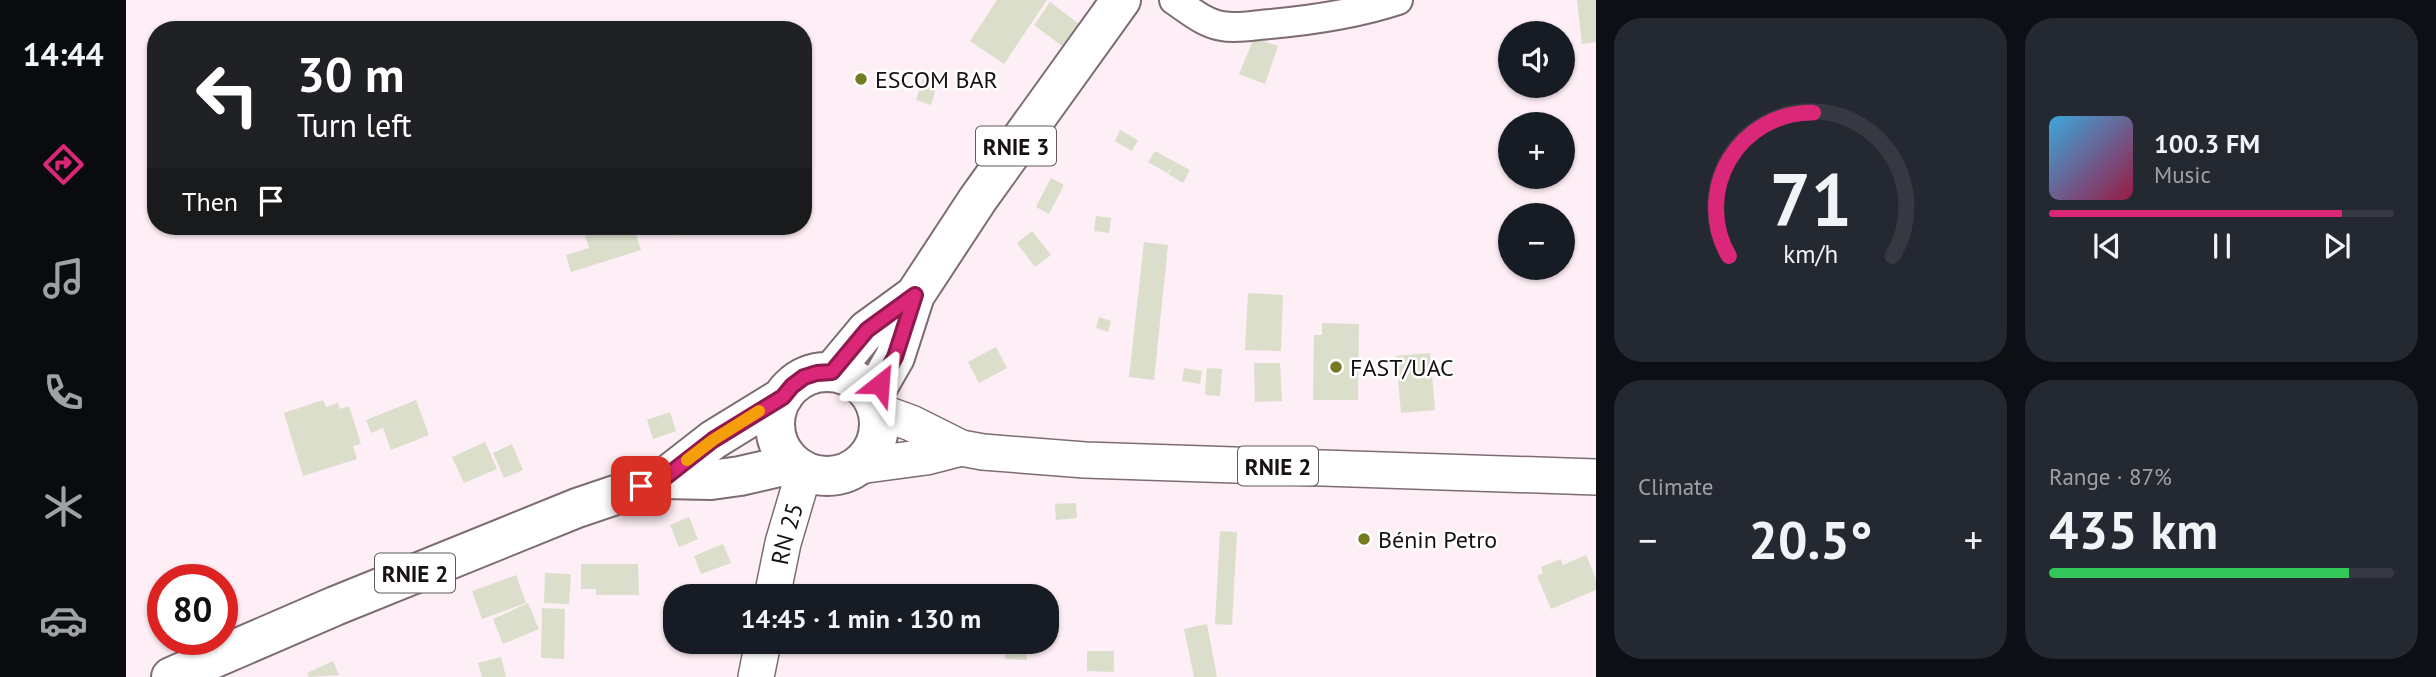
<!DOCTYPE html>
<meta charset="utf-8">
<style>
body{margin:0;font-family:"PT Sans",sans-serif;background:#242831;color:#f1f3f6;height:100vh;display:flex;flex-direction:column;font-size:26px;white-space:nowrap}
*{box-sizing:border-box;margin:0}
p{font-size:23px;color:#9ea1a6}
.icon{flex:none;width:38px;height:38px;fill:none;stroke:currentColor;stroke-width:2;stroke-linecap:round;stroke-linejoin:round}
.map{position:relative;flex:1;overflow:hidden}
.drawer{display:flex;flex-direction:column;gap:18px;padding:18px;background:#0d0f14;width:840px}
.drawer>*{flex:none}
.banner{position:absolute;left:21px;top:21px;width:665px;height:214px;border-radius:28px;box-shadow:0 2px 5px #0004;background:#202124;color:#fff;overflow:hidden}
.tools{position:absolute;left:1372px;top:21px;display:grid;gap:14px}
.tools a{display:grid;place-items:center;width:77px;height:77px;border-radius:50%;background:#171b24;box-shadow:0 2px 5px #0004;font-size:35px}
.speed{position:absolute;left:21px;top:564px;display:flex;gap:14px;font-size:35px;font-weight:700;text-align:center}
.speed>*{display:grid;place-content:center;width:91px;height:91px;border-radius:50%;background:#171b24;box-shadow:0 2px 5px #0004;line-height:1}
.speed .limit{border:10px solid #d22;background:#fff;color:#111}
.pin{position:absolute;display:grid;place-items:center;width:60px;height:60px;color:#fff;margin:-30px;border-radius:14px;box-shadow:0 4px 10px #0006}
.me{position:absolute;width:77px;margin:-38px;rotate:28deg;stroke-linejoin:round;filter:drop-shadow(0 0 5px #0008)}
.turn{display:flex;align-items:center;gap:24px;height:147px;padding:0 35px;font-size:32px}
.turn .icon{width:91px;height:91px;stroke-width:2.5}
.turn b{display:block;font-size:49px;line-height:60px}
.then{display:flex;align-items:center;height:66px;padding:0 35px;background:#0003;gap:14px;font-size:26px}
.big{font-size:52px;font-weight:800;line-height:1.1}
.drawer .card{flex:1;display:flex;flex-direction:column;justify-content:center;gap:10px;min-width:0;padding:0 24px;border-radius:28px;background:#242831}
.drawer .dial{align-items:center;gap:0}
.dial svg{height:182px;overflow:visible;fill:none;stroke:#363941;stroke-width:7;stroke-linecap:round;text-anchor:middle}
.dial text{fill:#f1f3f6;stroke:none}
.song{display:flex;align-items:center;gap:21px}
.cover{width:84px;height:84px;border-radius:10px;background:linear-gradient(135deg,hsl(200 70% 55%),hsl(340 70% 35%))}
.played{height:7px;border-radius:4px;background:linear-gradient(90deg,#db2777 85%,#363941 85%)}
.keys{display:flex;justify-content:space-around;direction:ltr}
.heat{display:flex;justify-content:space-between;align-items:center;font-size:38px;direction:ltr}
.charge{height:10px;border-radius:5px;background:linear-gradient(90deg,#34c759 87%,#363941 0)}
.drawer .tiles{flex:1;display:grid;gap:18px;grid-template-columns:repeat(2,1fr)}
.trip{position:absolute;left:537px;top:584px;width:396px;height:70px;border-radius:28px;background:#171b24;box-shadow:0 2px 5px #0004;font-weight:800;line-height:70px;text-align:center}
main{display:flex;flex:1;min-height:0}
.tabs{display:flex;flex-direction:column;width:126px;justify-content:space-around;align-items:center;background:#090b0e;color:#9ea1a6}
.tabs .icon{width:49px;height:49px}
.tabs .active{color:#db2777}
.tabs b{font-size:32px;color:#f1f3f6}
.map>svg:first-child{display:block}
.building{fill:#dbdecb}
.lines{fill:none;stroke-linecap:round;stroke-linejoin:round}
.minor-casing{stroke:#7e6c75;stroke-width:32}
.major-casing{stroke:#7e6c75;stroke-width:38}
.highway-casing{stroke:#7e6c75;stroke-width:42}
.minor{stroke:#fff;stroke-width:28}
.major{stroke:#fff;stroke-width:35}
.highway{stroke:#fff;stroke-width:38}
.route-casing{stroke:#8e194d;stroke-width:18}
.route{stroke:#db2777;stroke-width:12}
.slow{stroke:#f59e0b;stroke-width:12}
.poi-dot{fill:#757a23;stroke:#fff;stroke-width:2.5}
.labels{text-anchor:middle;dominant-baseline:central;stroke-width:5;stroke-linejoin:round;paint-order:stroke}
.shield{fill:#fff;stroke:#5d585a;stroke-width:2}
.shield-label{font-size:23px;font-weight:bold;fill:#171014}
.poi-label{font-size:24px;fill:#171014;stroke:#fff;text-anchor:start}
.street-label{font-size:24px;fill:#171014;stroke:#fff}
</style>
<main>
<nav class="tabs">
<b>14:44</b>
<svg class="icon active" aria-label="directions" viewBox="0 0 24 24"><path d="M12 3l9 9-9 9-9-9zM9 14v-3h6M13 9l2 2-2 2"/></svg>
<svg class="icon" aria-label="music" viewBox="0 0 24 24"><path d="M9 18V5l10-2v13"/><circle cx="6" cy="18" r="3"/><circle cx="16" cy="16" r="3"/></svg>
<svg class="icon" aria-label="phone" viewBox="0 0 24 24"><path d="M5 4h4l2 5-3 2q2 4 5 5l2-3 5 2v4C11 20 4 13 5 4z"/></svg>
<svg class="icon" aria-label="climate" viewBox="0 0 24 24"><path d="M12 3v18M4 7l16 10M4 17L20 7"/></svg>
<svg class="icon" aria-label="car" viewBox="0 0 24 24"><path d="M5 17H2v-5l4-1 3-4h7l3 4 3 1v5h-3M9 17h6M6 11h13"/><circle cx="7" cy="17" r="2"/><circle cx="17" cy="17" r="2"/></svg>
</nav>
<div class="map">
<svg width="1470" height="677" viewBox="0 0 1470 677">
<rect width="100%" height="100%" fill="#feeef5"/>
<path class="building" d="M 871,0 L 921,0 L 878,64 L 844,41 Z
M 1451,0 L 1470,0 L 1470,42 L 1456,44 Z
M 924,2 L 957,27 L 940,49 L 908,25 Z
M 1128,38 L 1152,46 L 1139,84 L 1113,74 Z
M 798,75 L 813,79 L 805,105 L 790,100 Z
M 994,130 L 1012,140 L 1006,151 L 989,141 Z
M 1029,151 L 1064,170 L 1057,183 L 1042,174 L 1046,167 L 1041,173 L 1022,162 Z
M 925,178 L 938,185 L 923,214 L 910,207 Z
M 970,216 L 985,218 L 983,233 L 968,231 Z
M 456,226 L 507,226 L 515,250 L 445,272 L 440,255 L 463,248 Z
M 547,226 L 583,226 L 583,227 L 550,236 Z
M 906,231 L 925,255 L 909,267 L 891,243 Z
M 1018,242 L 1042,245 L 1028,380 L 1003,377 Z
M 1122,293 L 1157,295 L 1155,351 L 1119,350 Z
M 973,317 L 985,321 L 982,332 L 970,328 Z
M 1196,323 L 1233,324 L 1232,400 L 1187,400 L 1188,335 L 1196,335 Z
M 870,347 L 881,368 L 853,383 L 842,362 Z
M 1304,353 L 1309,410 L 1275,413 L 1270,356 Z
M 1128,363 L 1154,363 L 1156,401 L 1129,402 Z
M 1058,368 L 1076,371 L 1074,384 L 1056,381 Z
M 1081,368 L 1096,369 L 1094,396 L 1079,395 Z
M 197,400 L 200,407 L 212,403 L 214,409 L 223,406 L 235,444 L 227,446 L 231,459 L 177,476 L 158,413 Z
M 290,400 L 303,435 L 265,450 L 257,428 L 245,433 L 240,420 Z
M 544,412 L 550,431 L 527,439 L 521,420 Z
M 359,442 L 371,469 L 338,483 L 326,457 Z
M 386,444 L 397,470 L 378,478 L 367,453 Z
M 950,503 L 951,518 L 930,520 L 929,504 Z
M 563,517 L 572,539 L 553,547 L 544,525 Z
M 1094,531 L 1111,532 L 1106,625 L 1089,624 Z
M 597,544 L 605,563 L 575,574 L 568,556 Z
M 1460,555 L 1470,579 L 1470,590 L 1425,609 L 1411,576 L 1417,573 L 1415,567 L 1435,559 L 1437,565 Z
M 455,564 L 512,564 L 513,595 L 470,595 L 470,589 L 455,589 Z
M 419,573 L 445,574 L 443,604 L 418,603 Z
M 390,575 L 400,603 L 356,619 L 346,591 Z
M 402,603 L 413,629 L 377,644 L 367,619 Z
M 416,608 L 439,609 L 438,659 L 415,658 Z
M 1081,624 L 1091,677 L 1068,677 L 1058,629 Z
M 879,642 L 901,642 L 901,660 L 879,659 Z
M 961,651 L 988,651 L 988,672 L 961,671 Z
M 375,657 L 380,677 L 356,677 L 352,663 Z
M 207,661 L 213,675 L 183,677 L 181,673 Z"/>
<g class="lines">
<defs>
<path id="minor" d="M 1048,0 C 1063,10 1078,23 1096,26 C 1111,29 1129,25 1144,24 C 1188,20 1230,14 1272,0"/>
<g id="major">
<path d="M 752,411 L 785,423 L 835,448 L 857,452 L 959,460 L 1470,477"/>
<path d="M 733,466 L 800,457 L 835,448"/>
<path id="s1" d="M 646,597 L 657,543 L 678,472"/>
<path d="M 630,677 L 637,642"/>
</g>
<path id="highway" d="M649 424a52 52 0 1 1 104 0a52 52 0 1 1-104 0Z
M 706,372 L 741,330 L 789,295
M 746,397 L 769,357 L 789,295 L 852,199 L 995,0
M 537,479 L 587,440 L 657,397
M 45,677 L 209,606 L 451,508 L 537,479 L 585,480 L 614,476 L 666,464"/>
</defs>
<use href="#minor" class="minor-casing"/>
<use href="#major" class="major-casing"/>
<use href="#highway" class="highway-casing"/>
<use href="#minor" class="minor"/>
<use href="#major" class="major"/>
<use href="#highway" class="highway"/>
</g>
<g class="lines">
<defs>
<path id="route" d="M 515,486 L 537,479 L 587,440 L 657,397 L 666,386 L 678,377 L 691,373 L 706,372 L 741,330 L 789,295 L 769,357 L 754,384"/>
</defs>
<use href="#route" class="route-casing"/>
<use href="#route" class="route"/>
<path class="slow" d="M 561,460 L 587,440 L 633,411"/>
</g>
<g class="poi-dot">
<circle cx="735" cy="79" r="7"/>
<circle cx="1210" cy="367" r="7"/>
<circle cx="1238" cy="539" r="7"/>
</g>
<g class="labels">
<g class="shield">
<rect x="850" y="126.5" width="80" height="39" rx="5"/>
<rect x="1112" y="446.5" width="80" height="39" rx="5"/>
<rect x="249" y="553.5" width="80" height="39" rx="5"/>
</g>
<g class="shield-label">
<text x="890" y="146">RNIE 3</text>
<text x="1152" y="466">RNIE 2</text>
<text x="289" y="573">RNIE 2</text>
</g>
<g class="poi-label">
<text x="749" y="79">ESCOM BAR</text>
<text x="1224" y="367">FAST/UAC</text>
<text x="1252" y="539">Bénin Petro</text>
</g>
<g class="street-label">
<text stroke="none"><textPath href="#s1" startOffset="65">RN 25</textPath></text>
</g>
</g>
</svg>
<div class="tools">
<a><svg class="icon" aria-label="sound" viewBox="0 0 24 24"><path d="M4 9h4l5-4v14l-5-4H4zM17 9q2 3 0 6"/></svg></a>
<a>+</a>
<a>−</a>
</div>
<div class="speed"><div class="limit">80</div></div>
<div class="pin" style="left:515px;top:486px;background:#d93025"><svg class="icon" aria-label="arrive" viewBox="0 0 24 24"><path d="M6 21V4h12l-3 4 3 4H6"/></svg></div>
<svg class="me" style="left:754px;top:384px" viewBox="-20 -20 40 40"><path d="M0-17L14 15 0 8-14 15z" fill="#db2777" stroke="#fff" stroke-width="4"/></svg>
<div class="trip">14:45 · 1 min · 130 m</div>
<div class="banner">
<div class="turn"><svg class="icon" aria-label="left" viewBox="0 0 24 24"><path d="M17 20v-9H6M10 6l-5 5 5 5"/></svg><div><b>30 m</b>Turn left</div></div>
<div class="then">Then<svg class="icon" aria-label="arrive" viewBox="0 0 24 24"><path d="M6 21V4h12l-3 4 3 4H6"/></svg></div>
</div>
</div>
<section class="drawer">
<div class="tiles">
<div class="card dial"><svg viewBox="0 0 100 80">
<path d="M14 69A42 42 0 1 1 86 69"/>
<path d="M14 69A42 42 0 0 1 51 6" stroke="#db2777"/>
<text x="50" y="56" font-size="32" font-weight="700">71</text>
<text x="50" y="72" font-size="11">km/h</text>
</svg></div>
<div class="card">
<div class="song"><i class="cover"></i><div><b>100.3 FM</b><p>Music</p></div></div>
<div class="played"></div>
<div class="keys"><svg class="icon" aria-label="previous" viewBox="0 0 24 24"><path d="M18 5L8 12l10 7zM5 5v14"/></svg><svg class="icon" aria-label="pause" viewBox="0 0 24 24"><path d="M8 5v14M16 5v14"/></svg><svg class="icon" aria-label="next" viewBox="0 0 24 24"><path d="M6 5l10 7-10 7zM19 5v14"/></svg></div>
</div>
<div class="card"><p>Climate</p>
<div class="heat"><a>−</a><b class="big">20.5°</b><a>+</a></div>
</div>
<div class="card"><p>Range · 87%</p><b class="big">435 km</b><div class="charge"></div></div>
</div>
</section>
</main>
